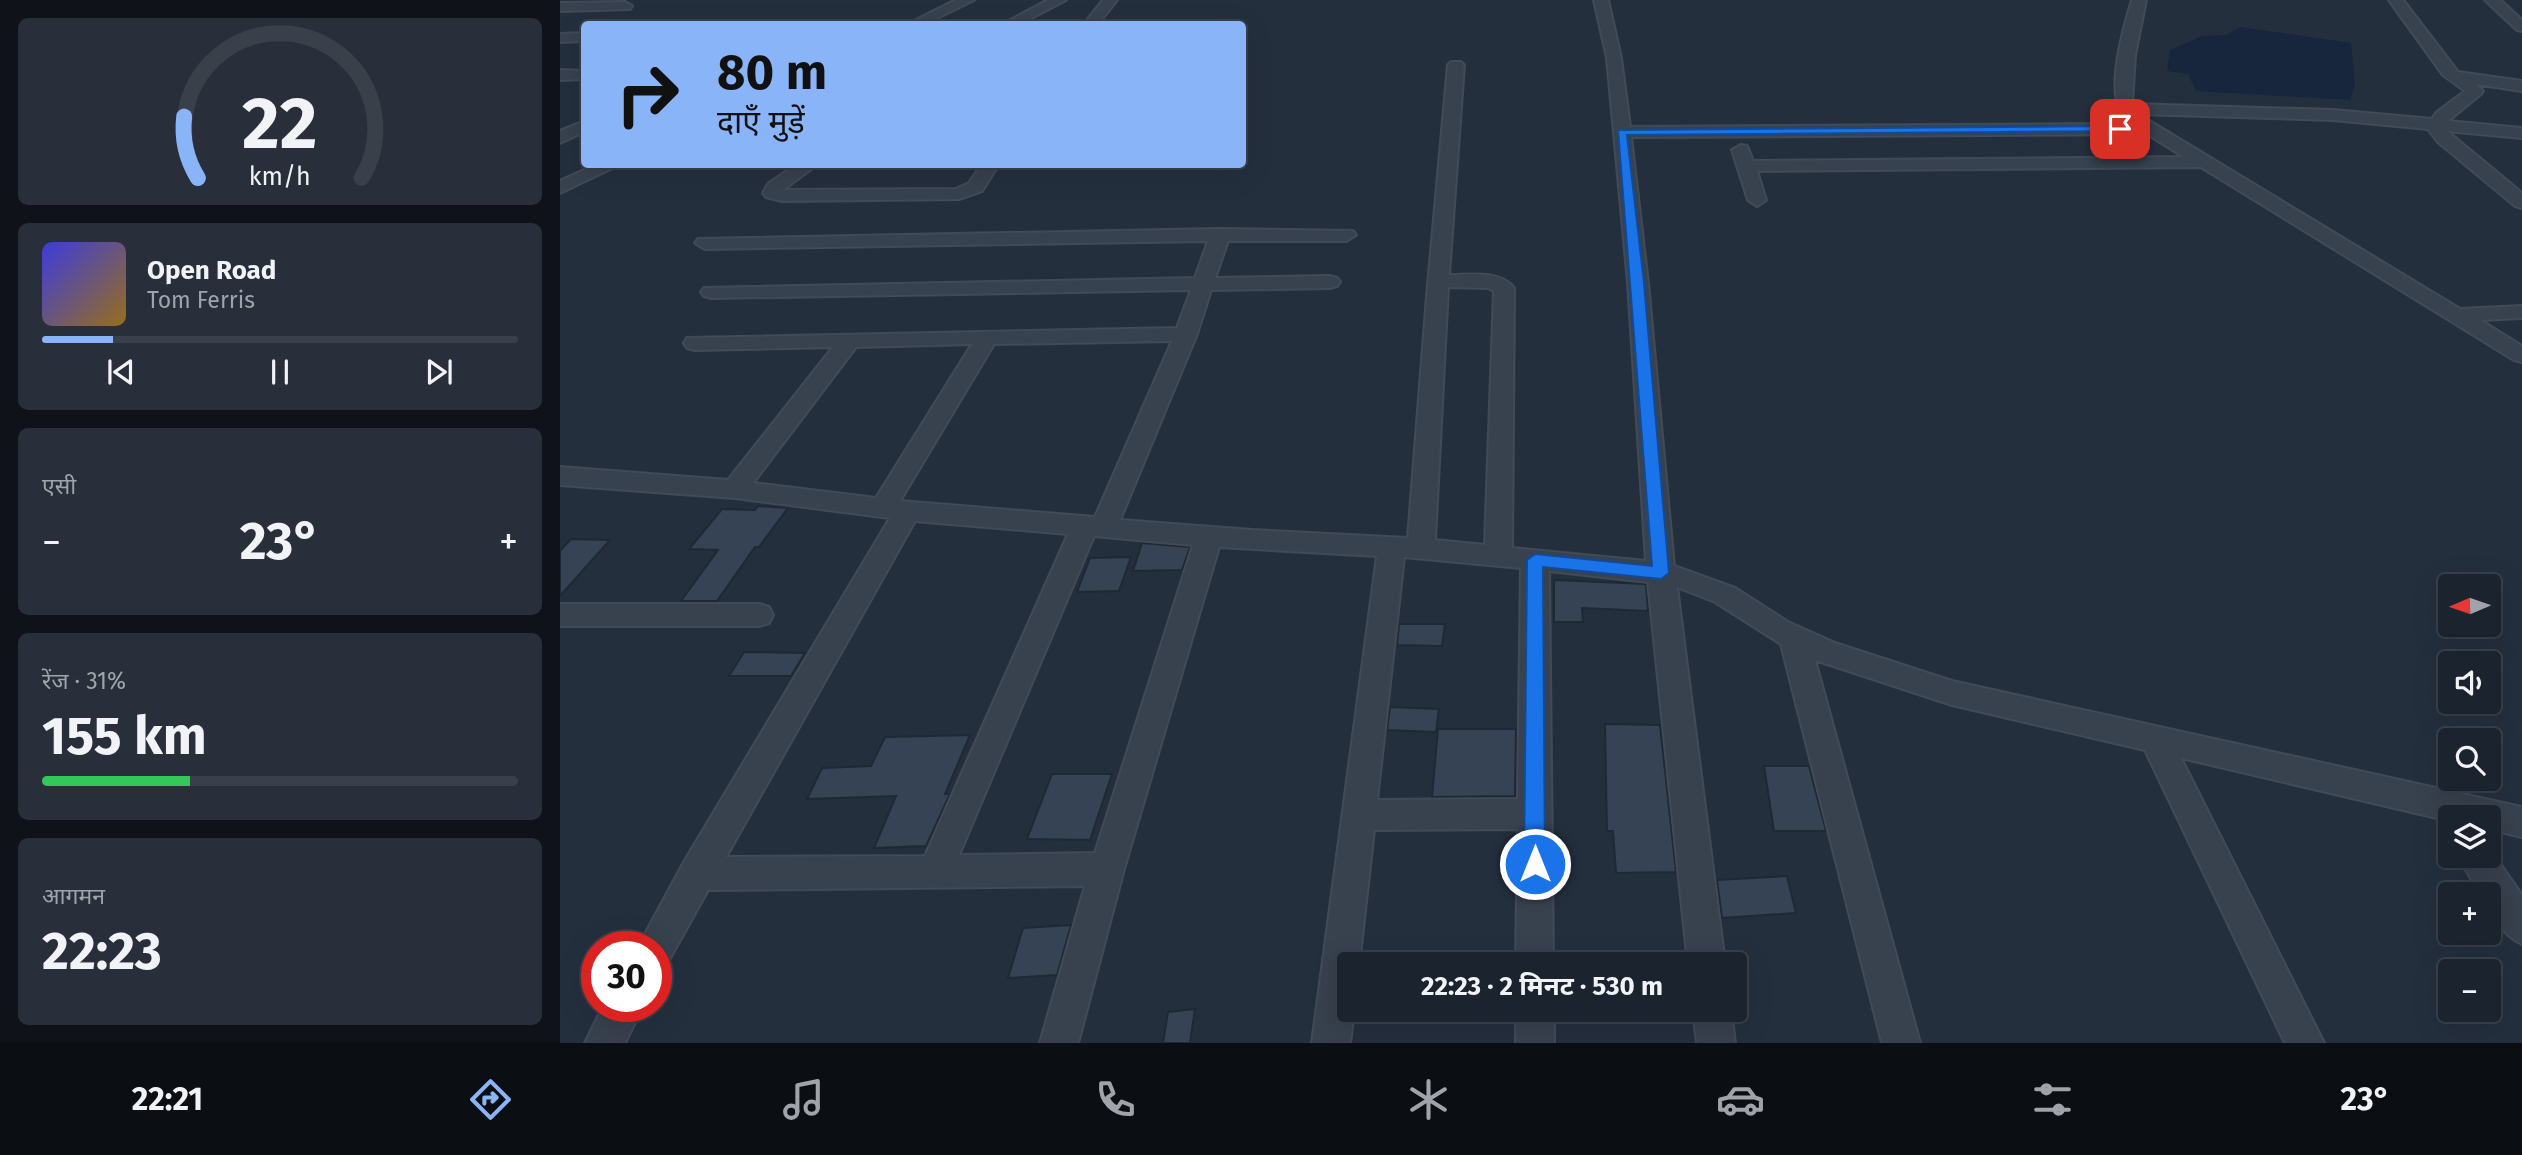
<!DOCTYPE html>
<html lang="hi">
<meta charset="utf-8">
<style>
body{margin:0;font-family:"Fira Sans","Noto Sans Devanagari",sans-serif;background:#282f3a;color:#f1f3f6;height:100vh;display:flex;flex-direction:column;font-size:26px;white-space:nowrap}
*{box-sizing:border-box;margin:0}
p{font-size:23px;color:#a0a4aa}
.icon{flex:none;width:38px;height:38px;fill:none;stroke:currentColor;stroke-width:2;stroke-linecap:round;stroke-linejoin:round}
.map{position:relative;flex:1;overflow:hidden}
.panel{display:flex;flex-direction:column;gap:18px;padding:18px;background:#0f1319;width:560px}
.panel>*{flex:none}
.banner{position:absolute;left:21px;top:21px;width:665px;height:147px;border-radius:7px;box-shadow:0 7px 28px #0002,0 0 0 2px #39404a;background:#8ab4f8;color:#111;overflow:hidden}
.needle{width:46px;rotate:268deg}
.fabs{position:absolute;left:1878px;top:574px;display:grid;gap:14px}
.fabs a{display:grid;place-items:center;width:63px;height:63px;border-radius:7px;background:#1b232e;box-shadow:0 7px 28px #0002,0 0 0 2px #39404a;font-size:35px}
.speed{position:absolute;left:21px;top:931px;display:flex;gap:14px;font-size:35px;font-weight:700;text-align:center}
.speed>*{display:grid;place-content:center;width:91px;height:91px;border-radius:50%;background:#1b232e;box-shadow:0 7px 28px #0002,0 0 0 2px #39404a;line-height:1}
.speed .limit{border:10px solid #d22;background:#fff;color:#111}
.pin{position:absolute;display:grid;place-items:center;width:60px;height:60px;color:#fff;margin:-30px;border-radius:14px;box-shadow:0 4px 10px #0006}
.me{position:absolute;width:77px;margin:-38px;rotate:0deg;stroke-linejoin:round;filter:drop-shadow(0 0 5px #0008)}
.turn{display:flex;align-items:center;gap:24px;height:147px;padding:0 21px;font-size:32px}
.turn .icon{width:91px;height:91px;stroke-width:2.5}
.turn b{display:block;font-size:49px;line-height:60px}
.big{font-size:52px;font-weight:700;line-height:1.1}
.panel .widget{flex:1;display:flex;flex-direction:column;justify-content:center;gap:10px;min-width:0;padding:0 24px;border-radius:10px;background:#282f3a}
.panel .dial{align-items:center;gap:0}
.dial svg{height:182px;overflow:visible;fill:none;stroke:#39404a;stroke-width:7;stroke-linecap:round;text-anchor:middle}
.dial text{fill:#f1f3f6;stroke:none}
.song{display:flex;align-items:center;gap:21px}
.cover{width:84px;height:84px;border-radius:10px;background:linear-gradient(135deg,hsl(240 70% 55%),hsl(40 70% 35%))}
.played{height:7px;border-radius:4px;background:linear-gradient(90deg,#8ab4f8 15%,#39404a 15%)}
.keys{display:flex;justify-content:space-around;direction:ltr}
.heat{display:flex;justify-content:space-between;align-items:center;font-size:38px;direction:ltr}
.charge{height:10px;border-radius:5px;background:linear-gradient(90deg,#34c759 31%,#39404a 0)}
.trip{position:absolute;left:777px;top:952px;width:410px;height:70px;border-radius:7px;background:#1b232e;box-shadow:0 7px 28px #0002,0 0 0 2px #39404a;font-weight:700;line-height:70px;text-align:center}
.tabs{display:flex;height:112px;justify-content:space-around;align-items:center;background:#0b0e12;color:#a0a4aa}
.tabs .icon{width:49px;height:49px}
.tabs .selected{color:#8ab4f8}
.tabs b{font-size:32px;color:#f1f3f6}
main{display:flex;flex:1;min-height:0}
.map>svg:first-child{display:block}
.water{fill:#17263c}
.building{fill:#364354;stroke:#1f2835;stroke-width:2}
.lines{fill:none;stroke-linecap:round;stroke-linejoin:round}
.minor-casing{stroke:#414a57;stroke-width:4}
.minor{fill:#38414e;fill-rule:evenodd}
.route{fill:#1a73e8;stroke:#114b97;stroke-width:2}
</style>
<main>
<section class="panel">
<div class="widget dial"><svg viewBox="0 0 100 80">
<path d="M14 69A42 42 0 1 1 86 69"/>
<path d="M14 69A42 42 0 0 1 8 42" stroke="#8ab4f8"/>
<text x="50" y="56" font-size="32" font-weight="700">22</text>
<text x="50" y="72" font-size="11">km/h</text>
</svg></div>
<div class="widget">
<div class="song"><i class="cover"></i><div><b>Open Road</b><p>Tom Ferris</p></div></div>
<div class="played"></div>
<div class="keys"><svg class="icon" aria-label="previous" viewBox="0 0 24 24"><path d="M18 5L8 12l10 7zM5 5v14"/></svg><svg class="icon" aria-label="pause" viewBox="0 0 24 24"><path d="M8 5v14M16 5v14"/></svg><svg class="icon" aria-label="next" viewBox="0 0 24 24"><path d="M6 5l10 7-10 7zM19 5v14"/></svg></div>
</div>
<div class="widget"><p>एसी</p>
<div class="heat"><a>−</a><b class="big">23°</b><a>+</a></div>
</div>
<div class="widget"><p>रेंज · 31%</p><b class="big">155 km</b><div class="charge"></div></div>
<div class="widget"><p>आगमन</p><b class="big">22:23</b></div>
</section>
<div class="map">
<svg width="1962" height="1043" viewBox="0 0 1962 1043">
<rect width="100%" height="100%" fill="#242f3e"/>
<path class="water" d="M 1681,27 L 1791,43 L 1795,85 L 1790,100 L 1636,91 L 1628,74 L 1607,71 L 1610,50 L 1642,36 L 1666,35 Z"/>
<path class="building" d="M 198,506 L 228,508 L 199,547 L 195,547 L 157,601 L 121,601 L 158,550 L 129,549 L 162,509 L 195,510 Z
M 11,539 L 50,540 L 0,596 L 0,551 Z
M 582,543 L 630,547 L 622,570 L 573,571 Z
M 571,557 L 559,591 L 517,592 L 530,558 Z
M 994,580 L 1086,584 L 1088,611 L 1022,608 L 1023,622 L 994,622 Z
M 839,624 L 885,624 L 882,646 L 837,645 Z
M 184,652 L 245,653 L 231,676 L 169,676 Z
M 830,707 L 879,709 L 876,732 L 827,730 Z
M 1045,724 L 1100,725 L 1116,872 L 1056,873 L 1053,831 L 1047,831 Z
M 878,729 L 956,729 L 955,796 L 872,797 Z
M 410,735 L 385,794 L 390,794 L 366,846 L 314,848 L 336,796 L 247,799 L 262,768 L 311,766 L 325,737 Z
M 1204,766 L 1249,766 L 1266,831 L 1214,831 Z
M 492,774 L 552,774 L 530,840 L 467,839 Z
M 1227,876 L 1236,913 L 1162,918 L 1157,880 Z
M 511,925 L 497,975 L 448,978 L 463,928 Z
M 635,1009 L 630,1043 L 603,1043 L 608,1012 Z"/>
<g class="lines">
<defs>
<path id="minor" d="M 396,0 L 414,0 L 365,24 L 348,24 Z
M 488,0 L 506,0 L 460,24 L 443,24 Z
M 543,0 L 557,0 L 538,24 L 524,24 Z
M 1034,0 L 1048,0 L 1061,58 L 1070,127 L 1570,124 C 1541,105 1563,29 1572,0 L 1586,0 L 1575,55 L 1572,104 L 1773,110 L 1872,119 L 1877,112 L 1905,91 L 1883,75 L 1829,0 L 1843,0 L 1898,72 L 1962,81 L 1962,91 L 1915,84 L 1923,91 L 1921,94 L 1888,121 L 1962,128 L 1962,138 L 1887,131 L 1962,193 L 1962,208 L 1955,206 L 1878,142 L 1868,129 L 1773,120 L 1578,114 L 1900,309 L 1962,306 L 1962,318 L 1920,320 L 1962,346 L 1962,362 L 1954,360 L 1641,167 L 1197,171 L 1206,200 L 1197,206 L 1188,200 L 1172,150 L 1181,145 L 1187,146 L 1193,161 L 1624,157 L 1587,134 L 1071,137 L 1088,283 L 1114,566 L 1175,588 L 1228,622 L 1275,643 L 1392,681 L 1962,807 L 1962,837 L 1928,829 L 1928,817 L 1890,817 L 1890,821 L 1621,758 L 1764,1043 L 1725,1043 L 1585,750 L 1392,705 L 1255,660 L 1360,1043 L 1322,1043 L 1221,644 L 1155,602 L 1117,587 L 1165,964 L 1128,964 L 1088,582 L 989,571 L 993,964 L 956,964 L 958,829 L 814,830 L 799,964 L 789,964 L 789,1010 L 794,1010 L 790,1043 L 752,1043 L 817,556 L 659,547 L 564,869 L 518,1043 L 480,1043 L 525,886 L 148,890 L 109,960 L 96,965 L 96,947 L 78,947 L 124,862 L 330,518 L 175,498 L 0,485 L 0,467 L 168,480 L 273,347 L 135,350 L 127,348 L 124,343 L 127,338 L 617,328 L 631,290 L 151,298 L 144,296 L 141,292 L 144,288 L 635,278 L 648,241 L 145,249 L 135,243 L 138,239 L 660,229 L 793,231 L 796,235 L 786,241 L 668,241 L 655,278 L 770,276 L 777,278 L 780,282 L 777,286 L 770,288 L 651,290 L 637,334 L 560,520 L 692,530 L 848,538 L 867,296 L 888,65 L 891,62 L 901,62 L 904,65 L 889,275 C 909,275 941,270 954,288 L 952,548 L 1086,561 L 1068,283 L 1047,58 ZM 888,287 L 928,288 L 934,291 L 925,545 L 875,540 ZM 612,341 L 535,517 L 340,501 L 434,344 ZM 412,344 L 316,498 L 193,483 L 296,347 ZM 355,521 L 508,534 L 365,856 L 166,857 ZM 534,536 L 633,545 L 535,853 L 399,855 ZM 844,557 L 961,568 L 958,799 L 817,800 Z
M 1925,0 L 1940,0 L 1962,20 L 1962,31 L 1957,30 Z
M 65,2 L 72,6 L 70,9 L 0,11 L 0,3 Z
M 24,33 L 24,41 L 0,42 L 0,34 Z
M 0,70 L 24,71 L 24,79 L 0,80 Z
M 24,121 L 24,132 L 0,143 L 0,131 Z
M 37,164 L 61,164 L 0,193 L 0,181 Z
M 237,164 L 258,164 L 223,190 L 396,189 L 409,183 L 422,164 L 439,164 L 422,191 L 399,199 L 222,201 L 206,197 L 203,193 L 208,184 Z
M 0,604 L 199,604 L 209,607 L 213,615 L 209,623 L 199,626 L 0,626 Z
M 1928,847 L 1962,895 L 1962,944 C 1944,936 1928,914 1928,894 L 1920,894 L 1898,856 L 1928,856 Z
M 43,1006 L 83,1006 L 65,1043 L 25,1043 Z
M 956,1010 L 994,1010 L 994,1043 L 956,1043 Z
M 1133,1010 L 1171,1010 L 1175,1043 L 1137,1043 Z"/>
</defs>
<use href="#minor" class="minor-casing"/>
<use href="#minor" class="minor"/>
</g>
<path class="route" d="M 1560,126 L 1566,129 L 1564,131 L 1067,135 L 1084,283 L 1109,573 L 1101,579 L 983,567 L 985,864 L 982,871 L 975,874 L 968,871 L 964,864 L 967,560 L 975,554 L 1092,566 L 1058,130 Z"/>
</svg>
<div class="fabs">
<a><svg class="needle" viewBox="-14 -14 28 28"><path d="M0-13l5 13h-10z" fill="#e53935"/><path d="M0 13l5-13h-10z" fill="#a0a4aa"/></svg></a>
<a><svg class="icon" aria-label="sound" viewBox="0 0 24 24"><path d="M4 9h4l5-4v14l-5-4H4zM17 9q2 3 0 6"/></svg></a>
<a><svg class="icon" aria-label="search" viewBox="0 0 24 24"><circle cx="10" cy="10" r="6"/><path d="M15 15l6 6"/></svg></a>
<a><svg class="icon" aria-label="layers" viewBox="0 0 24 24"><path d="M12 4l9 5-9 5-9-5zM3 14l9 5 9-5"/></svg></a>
<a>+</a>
<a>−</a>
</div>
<div class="speed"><div class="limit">30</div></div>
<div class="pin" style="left:1560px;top:129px;background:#d93025"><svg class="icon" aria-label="arrive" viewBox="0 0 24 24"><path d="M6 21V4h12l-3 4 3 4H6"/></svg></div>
<svg class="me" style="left:975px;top:864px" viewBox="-20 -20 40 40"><circle r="17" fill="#1a73e8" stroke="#fff" stroke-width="3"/><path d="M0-11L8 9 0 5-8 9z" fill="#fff"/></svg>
<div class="trip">22:23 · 2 मिनट · 530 m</div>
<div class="banner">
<div class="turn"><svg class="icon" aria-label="right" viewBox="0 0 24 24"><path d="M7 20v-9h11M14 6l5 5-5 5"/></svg><div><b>80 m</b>दाएँ मुड़ें</div></div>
</div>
</div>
</main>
<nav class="tabs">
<b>22:21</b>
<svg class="icon selected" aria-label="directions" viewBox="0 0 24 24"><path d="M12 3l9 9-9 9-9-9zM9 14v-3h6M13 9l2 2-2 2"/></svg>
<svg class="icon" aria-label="music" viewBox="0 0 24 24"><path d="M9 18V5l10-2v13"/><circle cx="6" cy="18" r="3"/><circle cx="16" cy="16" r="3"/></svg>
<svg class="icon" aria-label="phone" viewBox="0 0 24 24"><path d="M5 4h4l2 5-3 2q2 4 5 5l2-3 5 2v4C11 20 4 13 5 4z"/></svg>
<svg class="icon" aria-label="climate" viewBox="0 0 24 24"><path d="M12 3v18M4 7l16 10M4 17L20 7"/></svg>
<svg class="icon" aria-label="car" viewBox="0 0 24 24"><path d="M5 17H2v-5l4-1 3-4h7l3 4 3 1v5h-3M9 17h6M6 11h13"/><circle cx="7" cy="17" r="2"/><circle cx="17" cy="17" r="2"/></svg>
<svg class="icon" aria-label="filters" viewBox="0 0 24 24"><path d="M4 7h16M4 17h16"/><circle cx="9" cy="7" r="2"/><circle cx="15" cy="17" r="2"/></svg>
<b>23°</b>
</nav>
